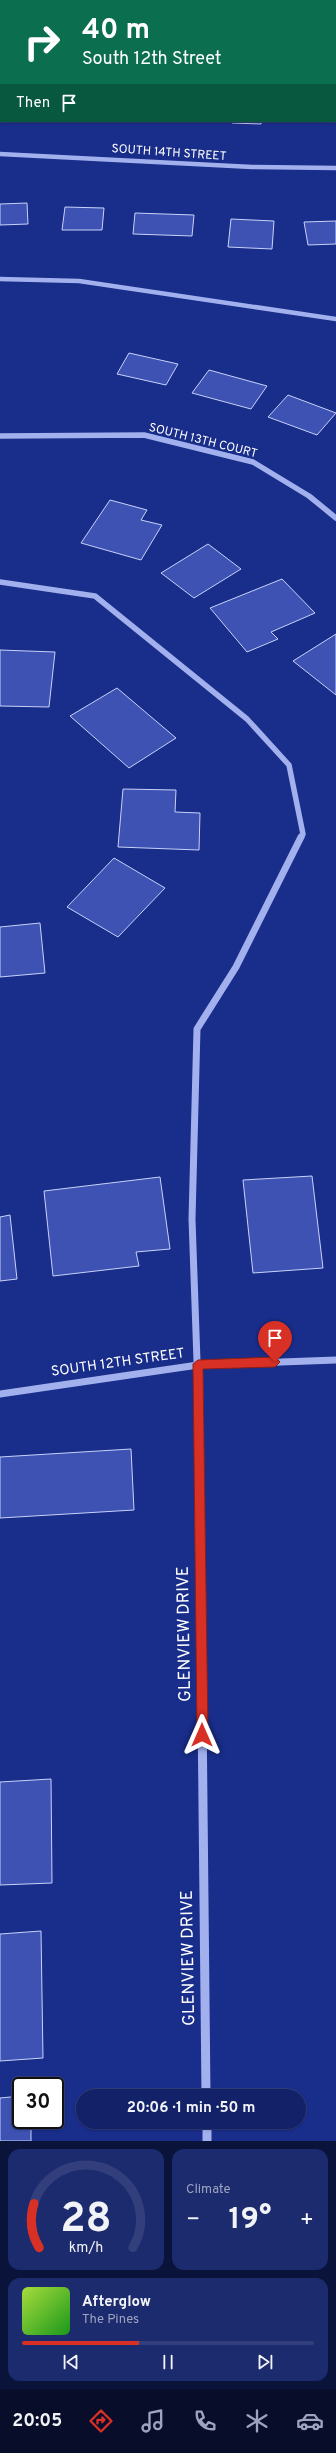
<!DOCTYPE html>
<meta charset="utf-8">
<style>
body{margin:0;font-family:Overpass,sans-serif;background:#1c2a6e;color:#f1f3f6;height:100vh;display:flex;flex-direction:column;font-size:15px;white-space:nowrap}
*{box-sizing:border-box;margin:0}
p{font-size:13px;color:#9da4c0}
.icon{flex:none;width:22px;height:22px;fill:none;stroke:currentColor;stroke-width:2;stroke-linecap:round;stroke-linejoin:round}
.map{position:relative;height:2141px;overflow:hidden}
.details{display:flex;flex-direction:column;gap:8px;padding:8px;background:#0a1339;flex:1}
.details>*{flex:none}
.top-card{position:absolute;left:0px;top:0px;width:336px;height:122px;box-shadow:0 1px 3px #0004,0 0 0 1px #323f7c;background:#0b6e4f;color:#fff;overflow:hidden}
.speed{position:absolute;left:12px;top:2077px;display:flex;gap:8px;font-size:20px;font-weight:700;text-align:center}
.speed>*{display:grid;place-content:center;width:52px;height:52px;border-radius:50%;background:#132268;box-shadow:0 1px 3px #0004,0 0 0 1px #323f7c;line-height:1}
.speed .limit{border:2px solid #111;border-radius:6px;background:#fff;color:#111}
.pin{position:absolute;display:grid;place-items:center;width:34px;height:34px;color:#fff;margin:-41px -17px;border-radius:50% 50% 50% 0;rotate:-45deg;box-shadow:0 0 4px #0007}
.pin .icon{rotate:45deg}
.me{position:absolute;width:44px;margin:-22px;rotate:0deg;stroke-linejoin:round;filter:drop-shadow(0 0 3px #0008)}
.turn{display:flex;align-items:center;gap:14px;height:84px;padding:0 16px;font-size:18px}
.turn .icon{width:52px;height:52px;stroke-width:2.5}
.turn b{display:block;font-size:28px;line-height:34px}
.then{display:flex;align-items:center;height:38px;padding:0 16px;background:#0003;gap:8px;font-size:15px}
.big{font-size:30px;font-weight:700;line-height:1.1}
.details .tile{flex:1;display:flex;flex-direction:column;justify-content:center;gap:6px;min-width:0;padding:0 14px;border-radius:12px;background:#1c2a6e}
.details .dial{align-items:center;gap:0}
.dial svg{height:104px;overflow:visible;fill:none;stroke:#323f7c;stroke-width:7;stroke-linecap:round;text-anchor:middle}
.dial text{fill:#f1f3f6;stroke:none}
.song{display:flex;align-items:center;gap:12px}
.cover{width:48px;height:48px;border-radius:6px;background:linear-gradient(135deg,hsl(80 70% 55%),hsl(120 70% 35%))}
.played{height:4px;border-radius:2px;background:linear-gradient(90deg,#d93025 40%,#323f7c 40%)}
.keys{display:flex;justify-content:space-around;direction:ltr}
.heat{display:flex;justify-content:space-between;align-items:center;font-size:22px;direction:ltr}
.details .tiles{flex:1;display:grid;gap:8px;grid-template-columns:1fr 1fr}
.tile:last-child{grid-column:span 2}
.trip{position:absolute;left:76px;top:2089px;width:230px;height:40px;border-radius:20px;background:#132268;box-shadow:0 1px 3px #0004,0 0 0 1px #323f7c;font-weight:700;line-height:40px;text-align:center}
.tabs{display:flex;height:64px;justify-content:space-around;align-items:center;background:#080e2a;color:#9da4c0}
.tabs .icon{width:28px;height:28px}
.tabs .current{color:#d93025}
.tabs b{font-size:18px;color:#f1f3f6}
.map>svg:first-child{display:block}
.green{fill:#2b43a9}
.building{fill:#3d52b2;stroke:#c8d2fa}
.lines{fill:none;stroke-linecap:round;stroke-linejoin:round}
.minor-far3{stroke:#a2b1ee;stroke-width:4.5}
.minor-far2{stroke:#a2b1ee;stroke-width:5.5}
.minor-far1{stroke:#a2b1ee;stroke-width:7}
.minor{stroke:#a2b1ee;stroke-width:9}
.route{fill:#d93025;stroke:#8d1f18}
.labels{text-anchor:middle;dominant-baseline:central;stroke-width:4;stroke-linejoin:round;paint-order:stroke}
.far-street-label{font-size:12px;fill:#fff;stroke:#192d8a}
.street-label{font-size:14px;fill:#fff;stroke:#192d8a}
.near-street-label{font-size:17px;fill:#fff;stroke:#192d8a}
</style>
<div class="map">
<svg width="336" height="2141" viewBox="0 0 336 2141">
<rect width="100%" height="100%" fill="#192d8a"/>
<path class="green" d="M 0,0 L 204,0 L 1,1 L 0,19 Z"/>
<path class="building" d="M 232,121 L 262,121 L 261,124 L 232,123 Z
M 27,203 L 28,224 L 0,225 L 0,204 Z
M 65,207 L 104,208 L 102,230 L 62,230 Z
M 135,213 L 194,215 L 192,236 L 133,234 Z
M 231,219 L 274,221 L 272,249 L 228,247 Z
M 336,221 L 336,244 L 308,245 L 304,222 Z
M 129,353 L 178,364 L 166,385 L 117,374 Z
M 209,370 L 267,386 L 251,409 L 192,393 Z
M 288,395 L 336,413 L 317,435 L 268,417 Z
M 110,500 L 147,510 L 141,520 L 162,525 L 141,560 L 81,543 Z
M 208,544 L 241,569 L 194,598 L 161,573 Z
M 282,579 L 315,613 L 271,632 L 278,639 L 247,652 L 210,608 Z
M 336,634 L 336,695 L 293,661 Z
M 0,650 L 55,652 L 49,707 L 0,706 Z
M 117,688 L 176,738 L 129,768 L 70,716 Z
M 123,789 L 176,790 L 175,812 L 200,813 L 199,850 L 118,847 Z
M 114,858 L 165,888 L 118,937 L 67,907 Z
M 40,923 L 45,973 L 0,977 L 0,927 Z
M 312,1176 L 323,1268 L 253,1273 L 243,1180 Z
M 160,1177 L 170,1249 L 136,1252 L 139,1266 L 53,1276 L 44,1191 Z
M 10,1215 L 17,1279 L 0,1281 L 0,1217 Z
M 131,1449 L 134,1510 L 0,1518 L 0,1457 Z
M 51,1779 L 52,1883 L 0,1885 L 0,1782 Z
M 41,1931 L 43,2058 L 0,2061 L 0,1934 Z
M 21,2096 L 21,2120 L 31,2120 L 31,2141 L 0,2141 L 0,2098 Z"/>
<g class="lines">
<path class="minor-far3" d="M 0,154 L 252,167 L 336,168
M 0,279 L 79,281 L 336,319"/>
<path class="minor-far2" d="M 0,436 L 144,435 L 253,462 L 309,496 L 336,518
M 0,582 L 95,596 L 247,719 L 289,765 L 303,834 L 301,838"/>
<path class="minor-far1" d="M 0,1394 L 198,1365 L 336,1360
M 199,1418 L 192,1219 L 197,1029 L 236,967 L 301,837"/>
<path class="minor" d="M 199,1417 L 206,2096
M 207,2122 L 207,2141"/>
</g>
<path class="route" d="M 275,1357 L 280,1362 L 275,1367 L 203,1369 L 208,1735 L 202,1741 L 197,1735 L 193,1364 L 198,1360 Z"/>
<g class="labels">
<g class="far-street-label">
<text transform="translate(169 153) rotate(4)">SOUTH 14TH STREET</text>
<text transform="translate(203 441) rotate(14)">SOUTH 13TH COURT</text>
</g>
<g class="street-label">
<text transform="translate(118 1363) rotate(-8)">SOUTH 12TH STREET</text>
</g>
<g class="near-street-label">
<text transform="translate(185 1634) rotate(-91)">GLENVIEW DRIVE</text>
<text transform="translate(189 1958) rotate(-91)">GLENVIEW DRIVE</text>
</g>
</g>
</svg>
<div class="speed"><div class="limit">30</div></div>
<div class="pin" style="left:275px;top:1362px;background:#d93025"><svg class="icon" aria-label="arrive" viewBox="0 0 24 24"><path d="M6 21V4h12l-3 4 3 4H6"/></svg></div>
<svg class="me" style="left:202px;top:1735px" viewBox="-20 -20 40 40"><path d="M0-17L14 15 0 8-14 15z" fill="#d93025" stroke="#fff" stroke-width="4"/></svg>
<div class="trip">20:06 · 1 min · 50 m</div>
<div class="top-card">
<div class="turn"><svg class="icon" aria-label="right" viewBox="0 0 24 24"><path d="M7 20v-9h11M14 6l5 5-5 5"/></svg><div><b>40 m</b>South 12th Street</div></div>
<div class="then">Then<svg class="icon" aria-label="arrive" viewBox="0 0 24 24"><path d="M6 21V4h12l-3 4 3 4H6"/></svg></div>
</div>
</div>
<section class="details">
<div class="tiles">
<div class="tile dial"><svg viewBox="0 0 100 80">
<path d="M14 69A42 42 0 1 1 86 69"/>
<path d="M14 69A42 42 0 0 1 10 35" stroke="#d93025"/>
<text x="50" y="56" font-size="32" font-weight="700">28</text>
<text x="50" y="72" font-size="11">km/h</text>
</svg></div>
<div class="tile"><p>Climate</p>
<div class="heat"><a>−</a><b class="big">19°</b><a>+</a></div>
</div>
<div class="tile">
<div class="song"><i class="cover"></i><div><b>Afterglow</b><p>The Pines</p></div></div>
<div class="played"></div>
<div class="keys"><svg class="icon" aria-label="previous" viewBox="0 0 24 24"><path d="M18 5L8 12l10 7zM5 5v14"/></svg><svg class="icon" aria-label="pause" viewBox="0 0 24 24"><path d="M8 5v14M16 5v14"/></svg><svg class="icon" aria-label="next" viewBox="0 0 24 24"><path d="M6 5l10 7-10 7zM19 5v14"/></svg></div>
</div>
</div>
</section>
<nav class="tabs">
<b>20:05</b>
<svg class="icon current" aria-label="directions" viewBox="0 0 24 24"><path d="M12 3l9 9-9 9-9-9zM9 14v-3h6M13 9l2 2-2 2"/></svg>
<svg class="icon" aria-label="music" viewBox="0 0 24 24"><path d="M9 18V5l10-2v13"/><circle cx="6" cy="18" r="3"/><circle cx="16" cy="16" r="3"/></svg>
<svg class="icon" aria-label="phone" viewBox="0 0 24 24"><path d="M5 4h4l2 5-3 2q2 4 5 5l2-3 5 2v4C11 20 4 13 5 4z"/></svg>
<svg class="icon" aria-label="climate" viewBox="0 0 24 24"><path d="M12 3v18M4 7l16 10M4 17L20 7"/></svg>
<svg class="icon" aria-label="car" viewBox="0 0 24 24"><path d="M5 17H2v-5l4-1 3-4h7l3 4 3 1v5h-3M9 17h6M6 11h13"/><circle cx="7" cy="17" r="2"/><circle cx="17" cy="17" r="2"/></svg>
</nav>
